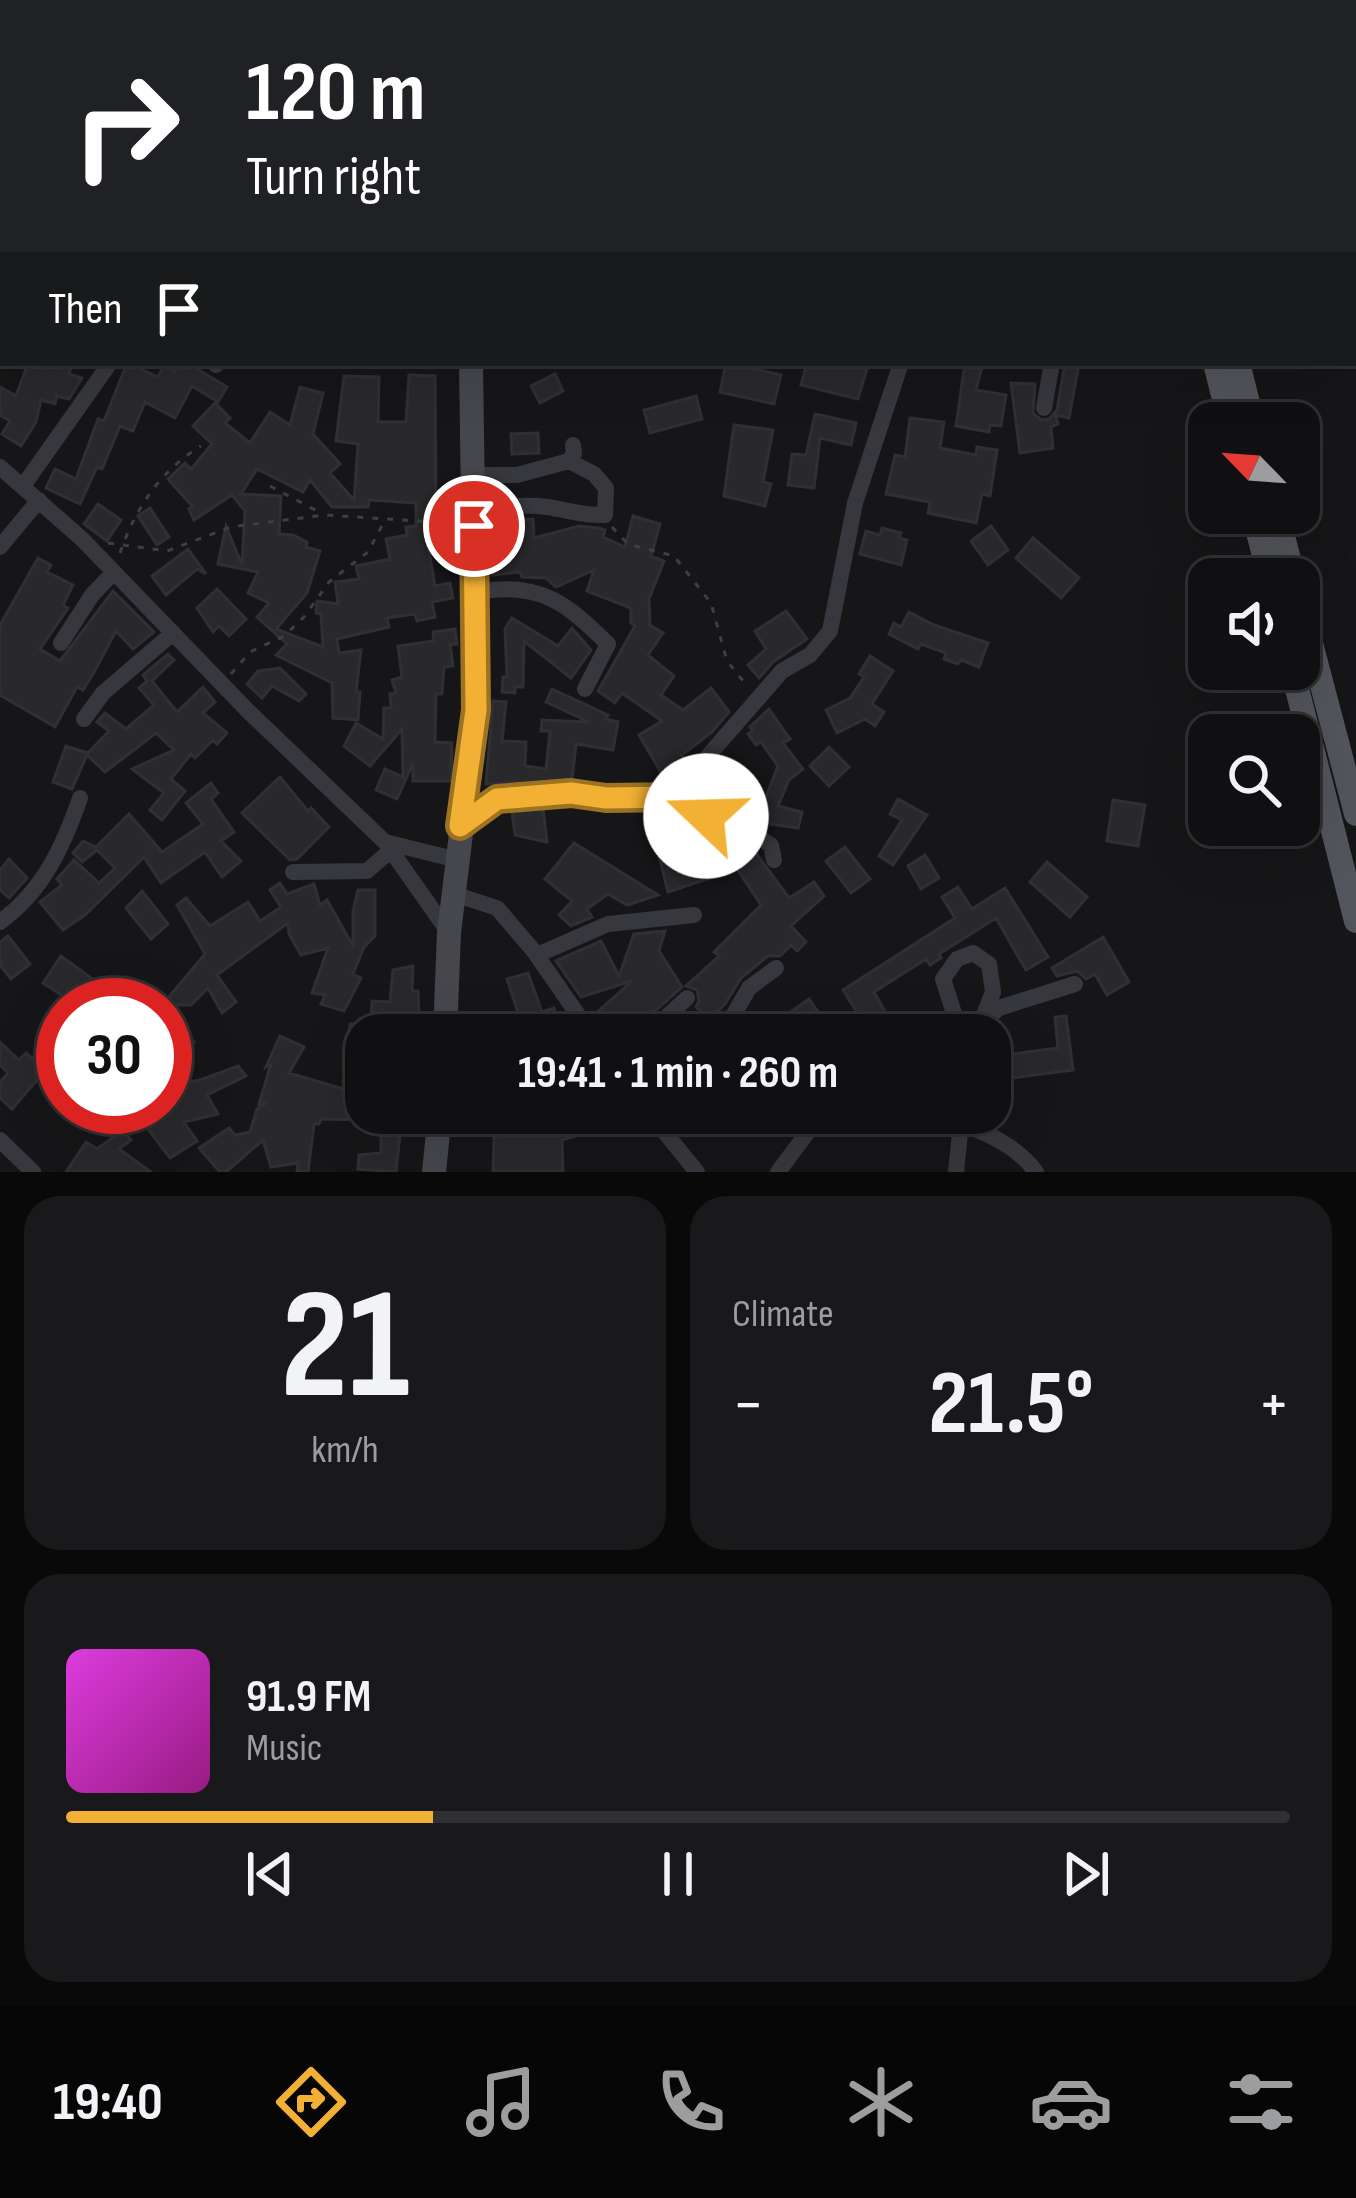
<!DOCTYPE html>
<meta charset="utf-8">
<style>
body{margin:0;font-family:"Sofia Sans Condensed",sans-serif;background:#19191b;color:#f1f3f6;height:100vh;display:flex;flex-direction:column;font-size:45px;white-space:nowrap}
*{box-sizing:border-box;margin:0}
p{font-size:39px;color:#9c9d9f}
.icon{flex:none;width:66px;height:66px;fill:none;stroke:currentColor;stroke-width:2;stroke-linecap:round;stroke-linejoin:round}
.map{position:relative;height:1172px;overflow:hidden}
.details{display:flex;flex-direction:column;gap:24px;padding:24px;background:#09090a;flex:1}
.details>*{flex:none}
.banner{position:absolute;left:0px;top:0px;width:1356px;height:366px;box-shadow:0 12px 48px #0002,0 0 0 3px #303032;background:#202124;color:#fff;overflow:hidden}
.needle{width:78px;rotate:295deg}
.tools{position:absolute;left:1188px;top:402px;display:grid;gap:24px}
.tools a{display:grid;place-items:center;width:132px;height:132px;border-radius:24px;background:#101012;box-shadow:0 12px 48px #0002,0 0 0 3px #303032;font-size:60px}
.speed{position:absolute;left:36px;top:978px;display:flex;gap:24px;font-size:60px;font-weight:700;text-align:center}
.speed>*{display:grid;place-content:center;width:156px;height:156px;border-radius:50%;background:#101012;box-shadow:0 12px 48px #0002,0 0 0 3px #303032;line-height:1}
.speed .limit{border:18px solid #d22;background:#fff;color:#111}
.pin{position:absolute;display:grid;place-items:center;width:102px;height:102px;color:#fff;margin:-51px;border:6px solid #fff;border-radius:50%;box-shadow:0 3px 12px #0007}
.me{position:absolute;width:132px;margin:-66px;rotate:291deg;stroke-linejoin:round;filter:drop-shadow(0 0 9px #0008)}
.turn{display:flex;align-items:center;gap:42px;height:252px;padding:0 48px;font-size:54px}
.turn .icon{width:156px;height:156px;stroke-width:2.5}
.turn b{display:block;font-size:84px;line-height:102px}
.then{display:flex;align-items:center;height:114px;padding:0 48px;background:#0003;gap:24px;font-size:45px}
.big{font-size:90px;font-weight:700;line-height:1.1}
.details .widget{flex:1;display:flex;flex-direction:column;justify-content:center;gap:18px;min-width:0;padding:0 42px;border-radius:36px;background:#19191b}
.details .dial{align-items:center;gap:0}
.dial b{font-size:156px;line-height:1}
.song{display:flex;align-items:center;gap:36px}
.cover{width:144px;height:144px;border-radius:18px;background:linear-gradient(135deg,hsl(300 70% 55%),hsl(310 70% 35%))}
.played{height:12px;border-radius:6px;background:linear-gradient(90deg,#f2b134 30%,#303032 30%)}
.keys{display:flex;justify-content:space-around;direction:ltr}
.heat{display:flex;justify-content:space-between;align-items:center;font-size:66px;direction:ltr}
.details .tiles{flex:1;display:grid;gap:24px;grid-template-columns:1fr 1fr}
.widget:last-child{grid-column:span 2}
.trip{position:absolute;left:345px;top:1014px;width:666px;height:120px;border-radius:36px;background:#101012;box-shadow:0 12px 48px #0002,0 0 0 3px #303032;font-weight:700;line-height:120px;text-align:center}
.tabs{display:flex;height:192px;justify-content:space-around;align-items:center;background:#060607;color:#9c9d9f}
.tabs .icon{width:84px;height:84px}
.tabs .active{color:#f2b134}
.tabs b{font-size:54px;color:#f1f3f6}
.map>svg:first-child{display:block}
.building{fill:#29292c;stroke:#303034;stroke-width:3;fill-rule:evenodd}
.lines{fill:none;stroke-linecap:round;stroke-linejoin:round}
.path{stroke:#3d3f44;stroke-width:3;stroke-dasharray:6 9;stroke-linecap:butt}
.street{stroke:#37383d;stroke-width:16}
.secondary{stroke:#45474d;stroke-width:24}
.primary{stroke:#53555c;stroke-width:24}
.route-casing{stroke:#9d7322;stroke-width:30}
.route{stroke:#f2b134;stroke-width:21}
</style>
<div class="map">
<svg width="1356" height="1172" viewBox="0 0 1356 1172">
<rect width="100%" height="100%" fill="#161618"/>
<path class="building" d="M 28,363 L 72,363 L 69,374 L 82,378 L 69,399 L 57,396 L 55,404 L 41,400 L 36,422 L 21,446 L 2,434 L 10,421 L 0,415 L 0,387 L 16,396 Z
M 127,363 L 158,377 L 164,366 L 175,372 L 179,363 L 187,363 L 227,387 L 218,402 L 192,386 L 175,418 L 145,402 L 133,431 L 120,426 L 102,469 L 97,467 L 80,504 L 46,488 L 55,469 L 76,479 L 98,419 L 104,421 Z
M 726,363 L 781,375 L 774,404 L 720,392 Z
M 807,363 L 847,363 L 867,369 L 858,399 L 801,385 Z
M 965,363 L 983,363 L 976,390 L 1006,395 L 1001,426 L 990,425 L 989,432 L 956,426 Z
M 1065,363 L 1079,364 L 1069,418 L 1055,415 L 1058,424 L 1051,427 L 1053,448 L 1020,453 L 1011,383 L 1035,384 L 1033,413 L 1041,420 L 1049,419 L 1057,410 Z
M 555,374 L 563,391 L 540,403 L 531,386 Z
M 409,375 L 435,376 L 436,514 L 427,514 L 428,544 L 435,586 L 450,583 L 453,598 L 432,602 L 435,617 L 417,621 L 415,614 L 387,618 L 389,627 L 337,639 L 339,653 L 361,650 L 356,692 L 360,692 L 358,720 L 333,718 L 332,683 L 276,655 L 287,644 L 257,617 L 269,603 L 248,593 L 258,572 L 218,564 L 226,526 L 242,565 L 245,511 L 232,495 L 194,520 L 189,509 L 193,507 L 168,479 L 185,463 L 191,469 L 212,444 L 193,426 L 215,403 L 230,418 L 225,423 L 250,443 L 270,412 L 290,425 L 300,387 L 323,393 L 313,434 L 340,464 L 330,473 L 354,500 L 358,444 L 336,441 L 344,376 L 379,377 L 378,422 L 406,422 ZM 257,469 L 303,492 L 310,480 L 332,507 L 368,507 L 369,500 L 416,503 L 416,526 L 406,527 L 407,535 L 386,539 L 390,559 L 356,566 L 359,579 L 335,582 L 338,604 L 317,601 L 316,613 L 321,614 L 323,647 L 276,629 L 307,593 L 320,551 L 306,547 L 307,542 L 293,535 L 279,534 L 281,496 L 241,494 Z
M 696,396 L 702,419 L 650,433 L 644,410 Z
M 815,414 L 856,423 L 851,445 L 820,438 L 814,488 L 788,485 L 792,454 L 806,455 Z
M 910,418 L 944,422 L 940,448 L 976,455 L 977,447 L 997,450 L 990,496 L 982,494 L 976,523 L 928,513 L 930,502 L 886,494 L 895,455 L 905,457 Z
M 734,425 L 773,430 L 763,482 L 771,484 L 765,506 L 724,496 Z
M 538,433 L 539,453 L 512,454 L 511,434 Z
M 98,504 L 121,520 L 107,541 L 84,524 Z
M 150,508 L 169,537 L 157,545 L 138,516 Z
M 633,516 L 660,524 L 651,556 L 664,561 L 649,599 L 650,625 L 663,633 L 648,655 L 674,676 L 661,695 L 683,710 L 711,688 L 729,712 L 712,732 L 682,755 L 686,761 L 665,779 L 639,735 L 662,721 L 622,693 L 615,703 L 598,691 L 635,626 L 631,623 L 631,608 L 587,591 L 594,570 L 556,587 L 546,578 L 522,577 L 520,572 L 493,575 L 490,538 L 493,537 L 495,520 L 533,519 L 534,538 L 579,526 L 598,528 L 605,530 L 603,537 L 625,547 Z
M 991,526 L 1008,550 L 988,565 L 971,541 Z
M 882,528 L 901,533 L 899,538 L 907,540 L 901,565 L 860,554 L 866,531 L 880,535 Z
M 1033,538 L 1079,578 L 1061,598 L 1016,558 Z
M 188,549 L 206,574 L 197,569 L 166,595 L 152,576 Z
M 38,558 L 51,565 L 47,572 L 73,585 L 63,605 L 68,608 L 40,649 L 60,661 L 113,591 L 154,632 L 133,649 L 116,631 L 93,674 L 83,690 L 77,687 L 55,727 L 0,695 L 0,625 Z
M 217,589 L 246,619 L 229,636 L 219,626 L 213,632 L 197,608 Z
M 786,611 L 807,639 L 773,662 L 759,678 L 748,665 L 766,649 L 755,631 Z
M 909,612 L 934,625 L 988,643 L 979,667 L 961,660 L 958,664 L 944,659 L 946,653 L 921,644 L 918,649 L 889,634 L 894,623 L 901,627 Z
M 512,618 L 558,646 L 572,628 L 591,650 L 571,678 L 524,641 L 523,687 L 515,687 L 515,693 L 502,692 L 503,677 L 507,677 L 505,629 Z
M 455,629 L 457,644 L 450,645 L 453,666 L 444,667 L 442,694 L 436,694 L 435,742 L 452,743 L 451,781 L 413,781 L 413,763 L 397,799 L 376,790 L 385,769 L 403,777 L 402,729 L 370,766 L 344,746 L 356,723 L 383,739 L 384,708 L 391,708 L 390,694 L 396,693 L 392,680 L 402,677 L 398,646 L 434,641 L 433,632 Z
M 168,654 L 174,660 L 152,681 L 177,712 L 203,687 L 215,702 L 203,713 L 227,733 L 217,744 L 213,740 L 195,758 L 191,754 L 171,779 L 185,791 L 162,820 L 150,810 L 164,793 L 132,769 L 174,750 L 156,733 L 105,772 L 87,755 L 72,789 L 53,782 L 66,746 L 88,753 L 109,731 L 97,722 L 105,713 L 126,729 L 154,705 L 139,688 L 147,681 L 143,675 Z
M 870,656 L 893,671 L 872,704 L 884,712 L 875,726 L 865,719 L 837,733 L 826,710 L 850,698 L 864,677 L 859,674 Z
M 280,668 L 306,694 L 299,701 L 272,686 L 262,698 L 247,684 L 258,671 Z
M 552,689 L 608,715 L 605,719 L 618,722 L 613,750 L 576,744 L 572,780 L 486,784 L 493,701 L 506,702 L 502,741 L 526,742 L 525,766 L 546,769 L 550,731 L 541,731 L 542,720 L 589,722 L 546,702 Z
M 769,709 L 790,739 L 783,743 L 803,769 L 789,780 L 778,806 L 802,812 L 798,828 L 764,823 L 732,807 L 703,800 L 709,784 L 724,789 L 738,769 L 747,775 L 735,793 L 763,804 L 778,766 L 761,742 L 756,745 L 748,734 L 753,731 L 750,727 Z
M 829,747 L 849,767 L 829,786 L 810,766 Z
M 280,777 L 308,811 L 311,808 L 329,827 L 297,859 L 290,860 L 242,813 Z
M 211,783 L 218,793 L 211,799 L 234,832 L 221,841 L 241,861 L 222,877 L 205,852 L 161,883 L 144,857 L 85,915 L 63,930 L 40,902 L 62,885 L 57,879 L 74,860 L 99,883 L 115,868 L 97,850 L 82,862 L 73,853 L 83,841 L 96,847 L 129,814 L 162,852 L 203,824 L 186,803 Z
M 898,799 L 927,815 L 893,865 L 879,856 L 902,820 L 890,814 Z
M 1113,800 L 1145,805 L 1138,846 L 1107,841 Z
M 543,808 L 547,842 L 515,835 L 512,811 Z
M 684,821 L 722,830 L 753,849 L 789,898 L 814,882 L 824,896 L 791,926 L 806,942 L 797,951 L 791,945 L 780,956 L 768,956 L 741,978 L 725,1004 L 710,1019 L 696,1007 L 699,1001 L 697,990 L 686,986 L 719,956 L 714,952 L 761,905 L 737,869 L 668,892 L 656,844 L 679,838 L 687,867 L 714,858 L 705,847 L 707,838 L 682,835 Z
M 574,843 L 658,895 L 627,905 L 608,894 L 587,909 L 592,917 L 571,926 L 559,915 L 572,901 L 545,879 Z
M 845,847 L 870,879 L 851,893 L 826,861 Z
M 925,855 L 939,878 L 921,889 L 908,866 Z
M 9,859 L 27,878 L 9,898 L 0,890 L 0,870 Z
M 1047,862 L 1087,897 L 1070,917 L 1030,882 Z
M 280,883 L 287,894 L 314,884 L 320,905 L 327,900 L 353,946 L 353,911 L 358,890 L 375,890 L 375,936 L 364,947 L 353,974 L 361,978 L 344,1011 L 321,1004 L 325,995 L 312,993 L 328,948 L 301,955 L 289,934 L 288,923 L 217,975 L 236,1002 L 222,1013 L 208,988 L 191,1005 L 162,1005 L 205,954 L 177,905 L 186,898 L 210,926 L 248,902 L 260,921 L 281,907 L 270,890 Z
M 958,887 L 972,909 L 1005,888 L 1048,957 L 1026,970 L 996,918 L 939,954 L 941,958 L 930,965 L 926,959 L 874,992 L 898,1035 L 832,1035 L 860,1017 L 843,990 L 955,918 L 942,897 Z
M 142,891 L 168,924 L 151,939 L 126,908 Z
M 665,931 L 659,951 L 682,987 L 638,1026 L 634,1035 L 622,1018 L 604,1033 L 594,1015 L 632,981 L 581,997 L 556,961 L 601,941 L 619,976 L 634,934 Z
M 8,936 L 30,964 L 11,979 L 0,965 L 0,942 Z
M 1103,937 L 1129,982 L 1107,995 L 1095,974 L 1086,979 L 1077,971 L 1057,976 L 1052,968 Z
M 61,956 L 94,980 L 74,1005 L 58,1005 L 63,996 L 43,983 Z
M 413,966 L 412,991 L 418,991 L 419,1014 L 409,1014 L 408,1035 L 366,1035 L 366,1051 L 349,1049 L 350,1024 L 371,1021 L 372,1001 L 390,1002 L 393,970 Z
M 528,973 L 542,1012 L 554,1008 L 558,1035 L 483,1035 L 520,1019 L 507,979 Z
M 126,977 L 156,1005 L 116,1005 L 107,996 Z
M 809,999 L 823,1019 L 801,1035 L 758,1035 Z
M 1066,1016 L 1073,1070 L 990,1081 L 990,1057 L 1058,1048 L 1055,1017 Z
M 171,1023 L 194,1042 L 165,1077 L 165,1030 Z
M 280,1036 L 304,1047 L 289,1073 L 347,1090 L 345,1106 L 366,1106 L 364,1120 L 321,1119 L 319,1124 L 314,1124 L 308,1172 L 297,1172 L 298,1163 L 271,1167 L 263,1140 L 226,1172 L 220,1172 L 199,1148 L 229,1128 L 235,1135 L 250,1132 L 257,1109 L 268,1102 L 259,1104 L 271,1064 L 266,1067 Z
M 0,1042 L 19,1060 L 26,1053 L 46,1070 L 12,1109 L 0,1098 L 0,1082 L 8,1073 L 0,1065 Z
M 238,1066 L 246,1076 L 207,1095 L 218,1114 L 184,1122 L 197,1141 L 170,1158 L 131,1107 L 165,1107 L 165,1086 L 200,1080 Z
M 504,1113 L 531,1113 L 533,1130 L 573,1113 L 590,1113 L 592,1131 L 562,1140 L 563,1172 L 493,1172 L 494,1137 L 505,1136 Z
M 887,1113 L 914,1113 L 920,1124 L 898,1135 Z
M 401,1125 L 396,1172 L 358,1169 L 359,1155 L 381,1153 L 381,1126 Z
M 123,1130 L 131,1140 L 119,1149 L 151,1172 L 66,1172 L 86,1142 L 97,1149 Z"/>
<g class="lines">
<path class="path" d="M 270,486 L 321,513
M 612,527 L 628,544 L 674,556 L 711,603 L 727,661 L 748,687
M 108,543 L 167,551 L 231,527 L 324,515 L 452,523
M 120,553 C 135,509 160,471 201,446
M 231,674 L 250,652 L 284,636 L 304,617 L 329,582 L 368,552 L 386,518"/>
<path class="street" d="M 256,0 L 259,0
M 427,0 L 427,3
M 603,0 L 607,3
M 792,0 L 800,3
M 37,3 L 38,0
M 773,3 L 777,0
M 904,3 L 908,0
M 1072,3 L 1073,0
M 0,24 L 3,37
M 0,60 L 3,59
M 0,88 L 3,89
M 0,138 L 3,120
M 216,365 L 216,363
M 1044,408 L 1052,363
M 0,467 L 82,539 L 248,711 L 385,842 L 449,933
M 23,486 L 110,363
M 475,487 L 481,475 L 517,475 L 569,461 L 574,453 L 573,445
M 475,525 L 488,507 C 508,507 527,504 547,507 C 568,510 583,516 605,515 L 606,488 L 594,474 L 569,461
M 0,547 L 39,500
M 475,602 L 481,591 C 542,582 567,604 608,644 L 585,689
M 61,643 L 92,595 L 114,572
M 84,719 L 103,693 L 173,633
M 461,827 L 497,799 L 571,793 L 606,798 L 680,797
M 385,842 L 458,860
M 774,860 L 771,845 L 726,818 L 706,816 L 679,803 L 681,787 L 782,671 L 810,655 L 830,631 L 855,503 L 901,363
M 293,872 L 367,871 L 391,850
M 454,894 L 497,908 L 533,950 L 592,1035
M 0,922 C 43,891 63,847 80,798
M 537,955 L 608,924 L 694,915
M 983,1022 L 999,1008 L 1075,984
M 647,1035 L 687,998
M 711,1035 L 733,1016 L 749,988 L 776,968
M 961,1035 L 943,979 L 957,959 L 973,953 L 989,964 L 993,992 L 976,1035
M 649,1113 L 697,1172
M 961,1123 C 989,1134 1018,1147 1036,1172
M 0,1140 L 33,1172
M 778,1172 L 822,1113
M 956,1172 L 962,1113"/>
<path class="secondary" d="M 549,3 L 551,0
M 445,1035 L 449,933 L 476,709 L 471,363
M 434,1172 L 440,1113"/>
<path class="primary" d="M 1122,0 L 1123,3
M 1148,0 L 1149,3
M 1215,363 L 1230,423
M 1238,363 L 1253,423
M 1253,513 L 1270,579
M 1277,513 L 1294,579
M 1299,598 L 1356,814
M 1292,669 L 1356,921"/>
</g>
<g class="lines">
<defs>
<path id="route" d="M 474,526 L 476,710 L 460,826 L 497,799 L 571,793 L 606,798 L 680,797 L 679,803 L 706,816"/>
</defs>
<use href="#route" class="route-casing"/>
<use href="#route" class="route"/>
</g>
</svg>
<div class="tools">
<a><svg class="needle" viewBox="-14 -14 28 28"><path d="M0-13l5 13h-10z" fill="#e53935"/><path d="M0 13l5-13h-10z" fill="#9c9d9f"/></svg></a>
<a><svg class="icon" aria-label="sound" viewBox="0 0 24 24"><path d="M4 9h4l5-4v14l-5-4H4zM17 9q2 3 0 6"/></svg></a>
<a><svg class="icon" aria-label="search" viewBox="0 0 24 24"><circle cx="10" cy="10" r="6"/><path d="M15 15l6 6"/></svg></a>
</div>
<div class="speed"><div class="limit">30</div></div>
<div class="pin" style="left:474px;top:526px;background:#d93025"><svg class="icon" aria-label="arrive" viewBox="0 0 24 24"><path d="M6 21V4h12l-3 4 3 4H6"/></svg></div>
<svg class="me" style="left:706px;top:816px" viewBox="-20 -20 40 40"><circle r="19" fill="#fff"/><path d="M0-13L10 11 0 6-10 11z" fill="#f2b134"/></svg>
<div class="trip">19:41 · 1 min · 260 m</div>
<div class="banner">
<div class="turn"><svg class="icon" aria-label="right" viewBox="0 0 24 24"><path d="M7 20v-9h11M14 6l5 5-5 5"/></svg><div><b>120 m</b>Turn right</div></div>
<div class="then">Then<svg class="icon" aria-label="arrive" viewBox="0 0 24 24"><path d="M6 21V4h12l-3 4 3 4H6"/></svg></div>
</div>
</div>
<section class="details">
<div class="tiles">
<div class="widget dial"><b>21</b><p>km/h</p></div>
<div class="widget"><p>Climate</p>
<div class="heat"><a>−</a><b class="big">21.5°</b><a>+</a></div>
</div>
<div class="widget">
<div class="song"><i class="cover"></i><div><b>91.9 FM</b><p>Music</p></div></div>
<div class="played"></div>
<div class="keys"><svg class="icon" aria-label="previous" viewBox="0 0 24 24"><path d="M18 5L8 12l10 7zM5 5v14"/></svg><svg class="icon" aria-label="pause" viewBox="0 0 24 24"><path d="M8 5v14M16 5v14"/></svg><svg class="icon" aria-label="next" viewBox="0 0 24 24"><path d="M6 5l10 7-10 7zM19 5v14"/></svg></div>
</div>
</div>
</section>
<nav class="tabs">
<b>19:40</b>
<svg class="icon active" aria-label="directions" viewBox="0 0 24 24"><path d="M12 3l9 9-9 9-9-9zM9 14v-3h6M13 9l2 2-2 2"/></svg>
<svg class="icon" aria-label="music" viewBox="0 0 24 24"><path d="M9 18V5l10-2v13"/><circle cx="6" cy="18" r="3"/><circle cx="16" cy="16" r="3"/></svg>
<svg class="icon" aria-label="phone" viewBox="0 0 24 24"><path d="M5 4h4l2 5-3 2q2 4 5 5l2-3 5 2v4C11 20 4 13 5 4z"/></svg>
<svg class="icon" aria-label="climate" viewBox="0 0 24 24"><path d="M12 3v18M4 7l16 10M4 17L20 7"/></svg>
<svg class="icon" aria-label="car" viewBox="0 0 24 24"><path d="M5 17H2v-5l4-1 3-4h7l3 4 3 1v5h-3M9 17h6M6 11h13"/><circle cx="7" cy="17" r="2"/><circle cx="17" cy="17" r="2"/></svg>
<svg class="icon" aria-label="filters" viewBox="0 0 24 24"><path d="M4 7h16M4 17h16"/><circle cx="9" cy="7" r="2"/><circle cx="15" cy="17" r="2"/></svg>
</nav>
